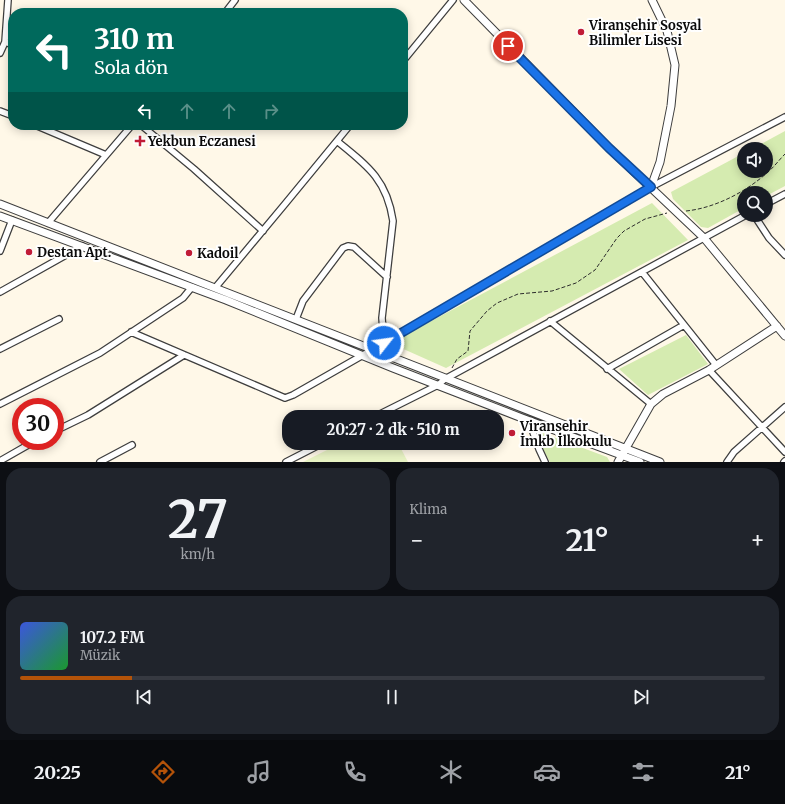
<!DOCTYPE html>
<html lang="tr">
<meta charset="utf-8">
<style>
body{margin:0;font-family:Merriweather,serif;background:#20242c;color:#f1f3f6;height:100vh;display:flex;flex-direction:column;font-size:15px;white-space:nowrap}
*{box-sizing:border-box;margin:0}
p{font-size:13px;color:#9ea1a6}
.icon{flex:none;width:22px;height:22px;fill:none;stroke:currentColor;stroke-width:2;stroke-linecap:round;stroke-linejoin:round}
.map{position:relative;height:462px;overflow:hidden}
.panel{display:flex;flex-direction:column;gap:6px;padding:6px;background:#0d0f14;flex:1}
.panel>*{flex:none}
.guide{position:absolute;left:8px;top:8px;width:400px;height:122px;border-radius:16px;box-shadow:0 2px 10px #0003;background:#00695c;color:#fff;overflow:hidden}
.fabs{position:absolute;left:737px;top:142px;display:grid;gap:8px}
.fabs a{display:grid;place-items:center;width:36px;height:36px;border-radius:50%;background:#171b24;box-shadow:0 2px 10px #0003;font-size:20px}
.speed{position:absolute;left:12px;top:398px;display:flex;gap:8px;font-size:20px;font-weight:700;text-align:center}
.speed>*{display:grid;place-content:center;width:52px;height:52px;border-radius:50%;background:#171b24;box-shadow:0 2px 10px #0003;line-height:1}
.speed .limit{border:6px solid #d22;background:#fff;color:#111}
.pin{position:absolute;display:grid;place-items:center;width:34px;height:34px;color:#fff;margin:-17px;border:2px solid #fff;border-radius:50%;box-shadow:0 1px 4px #0007}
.me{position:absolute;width:44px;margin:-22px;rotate:60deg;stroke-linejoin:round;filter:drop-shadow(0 0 3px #0008)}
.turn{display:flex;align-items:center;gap:14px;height:84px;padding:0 20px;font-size:18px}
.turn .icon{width:52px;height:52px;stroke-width:2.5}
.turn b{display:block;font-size:28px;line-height:34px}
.lanes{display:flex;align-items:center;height:38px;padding:0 20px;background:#0003;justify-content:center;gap:20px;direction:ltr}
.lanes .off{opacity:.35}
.big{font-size:30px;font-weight:700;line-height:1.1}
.panel .tile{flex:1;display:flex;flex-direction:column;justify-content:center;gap:6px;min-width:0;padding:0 14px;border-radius:16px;background:#20242c}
.panel .dial{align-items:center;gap:0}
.dial b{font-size:52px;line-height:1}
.song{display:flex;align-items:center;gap:12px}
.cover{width:48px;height:48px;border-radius:6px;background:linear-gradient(135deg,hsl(230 70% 55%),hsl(130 70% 35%))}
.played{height:4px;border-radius:2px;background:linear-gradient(90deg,#b45309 15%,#363941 15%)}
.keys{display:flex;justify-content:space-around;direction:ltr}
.heat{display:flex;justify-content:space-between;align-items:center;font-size:22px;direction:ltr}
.panel .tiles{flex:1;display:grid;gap:6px;grid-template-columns:1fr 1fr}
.tile:last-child{grid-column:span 2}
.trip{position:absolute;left:282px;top:410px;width:222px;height:40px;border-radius:16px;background:#171b24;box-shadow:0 2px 10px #0003;font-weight:700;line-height:40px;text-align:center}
.dock{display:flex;height:64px;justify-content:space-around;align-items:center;background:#090b0e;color:#9ea1a6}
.dock .icon{width:28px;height:28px}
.dock .current{color:#b45309}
.dock b{font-size:18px;color:#f1f3f6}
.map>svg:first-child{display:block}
.green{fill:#d5ebb0}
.pitch{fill:#e7f2c3}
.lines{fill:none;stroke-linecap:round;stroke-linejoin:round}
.minor-casing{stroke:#3e3e3e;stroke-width:8}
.tertiary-casing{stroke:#3e3e3e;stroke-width:9}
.path{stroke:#2d2d2d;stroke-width:1;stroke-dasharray:4 2;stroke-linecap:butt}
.minor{stroke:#fff;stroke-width:5.5}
.tertiary{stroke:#fff;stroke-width:7}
.route-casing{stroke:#114b97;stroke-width:10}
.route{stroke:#1a73e8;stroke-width:7}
.poi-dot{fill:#c11c37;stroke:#fff;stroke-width:1.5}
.labels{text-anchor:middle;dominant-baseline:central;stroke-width:4;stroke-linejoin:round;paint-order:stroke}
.poi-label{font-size:13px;font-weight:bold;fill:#0b0b0b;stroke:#fff;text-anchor:start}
</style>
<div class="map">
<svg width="785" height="462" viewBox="0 0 785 462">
<rect width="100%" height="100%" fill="#fff8e8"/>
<path class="green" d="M 785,131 L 785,186 L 766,196 L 766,193 L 744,193 L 744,208 L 708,228 L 701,227 L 673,199 L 671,192 L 744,153 L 744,171 L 766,171 L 766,149 L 752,149 Z
M 652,203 L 688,240 L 446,368 L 390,343 Z
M 686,335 L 708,364 L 648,395 L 619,369 Z
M 540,432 L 607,457 L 610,462 L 550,462 L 536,436 Z"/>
<path class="pitch" d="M 341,443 L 398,443 L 408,462 L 303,462 Z"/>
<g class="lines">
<defs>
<path id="minor" d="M 225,13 L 235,0
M 5,42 L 13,45
M 0,53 L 5,42 L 8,0
M 403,61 L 453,0
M 0,111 L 13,116
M 35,125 L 106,155
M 141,125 L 194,169 L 263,231
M 337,141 C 368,166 387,180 393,221 L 382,318 L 384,343
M 766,204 L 785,194
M 754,215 L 769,238 L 785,255
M 48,223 L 132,125
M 0,251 L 12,220
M 642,272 L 716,365
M 215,288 L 285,204 L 350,125
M 0,292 L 82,246
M 296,319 L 303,301 L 343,248 L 348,246 L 354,247 L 387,277
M 550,321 L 651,404
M 131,332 L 285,398 L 293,395 L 384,343 L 651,187 L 785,117
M 0,349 L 59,319
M 607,369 L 684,325
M 709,370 L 785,452
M 0,404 L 100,353 L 183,298 L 192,287
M 374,417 L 438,385 L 445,379 L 746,215
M 529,421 L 539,449 L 545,462
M 55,431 L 88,415 L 184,355
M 0,461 L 35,441
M 100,462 L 132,445
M 286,462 L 323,443
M 727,462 L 734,452 L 785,407
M 784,462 L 785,461"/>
<path id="tertiary" d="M 464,0 L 609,148 L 704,238 L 785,336
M 651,187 L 660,162 L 671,106 L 675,65 L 667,31 L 652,0
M 0,204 L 660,462
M 0,216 L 226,300 L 393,368 L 522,418 L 640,462
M 618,462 L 651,404 L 663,394 L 709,370 L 777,326"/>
</defs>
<use href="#minor" class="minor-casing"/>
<use href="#tertiary" class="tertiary-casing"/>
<path class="path" d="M 686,211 C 715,208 746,192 768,172 C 774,167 779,160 785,154
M 452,368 L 457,359 L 468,351 L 470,331 L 487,311 L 497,303 L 518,294 L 552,291 L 576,283 L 595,270 L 617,238 L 624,231 L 645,219 L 667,213"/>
<use href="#minor" class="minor"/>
<use href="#tertiary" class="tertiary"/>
</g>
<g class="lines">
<defs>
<path id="route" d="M 384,343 L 651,187 L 609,148 L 508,46"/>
</defs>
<use href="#route" class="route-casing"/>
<use href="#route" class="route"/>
</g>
<g class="poi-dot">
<circle cx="581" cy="32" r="4"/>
<path d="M138 135h4v4h4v4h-4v4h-4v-4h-4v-4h4z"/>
<circle cx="29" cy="252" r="4"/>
<circle cx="189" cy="253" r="4"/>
<circle cx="512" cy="433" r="4"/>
</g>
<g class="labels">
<g class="poi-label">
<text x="589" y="25">Viranşehir Sosyal<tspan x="589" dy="15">Bilimler Lisesi</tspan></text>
<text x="148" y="141">Yekbun Eczanesi</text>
<text x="37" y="252">Destan Apt.</text>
<text x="197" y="253">Kadoil</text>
<text x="520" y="426">Viranşehir<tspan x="520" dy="15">İmkb İlkokulu</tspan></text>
</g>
</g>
</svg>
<div class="fabs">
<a><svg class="icon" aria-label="sound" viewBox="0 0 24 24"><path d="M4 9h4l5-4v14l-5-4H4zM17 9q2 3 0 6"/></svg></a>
<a><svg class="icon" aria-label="search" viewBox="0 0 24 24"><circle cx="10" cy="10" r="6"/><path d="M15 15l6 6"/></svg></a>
</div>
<div class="speed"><div class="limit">30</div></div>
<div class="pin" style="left:508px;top:46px;background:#d93025"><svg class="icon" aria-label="arrive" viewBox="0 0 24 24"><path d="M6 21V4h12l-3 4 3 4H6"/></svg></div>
<svg class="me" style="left:384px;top:343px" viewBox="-20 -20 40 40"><circle r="17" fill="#1a73e8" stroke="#fff" stroke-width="3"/><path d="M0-11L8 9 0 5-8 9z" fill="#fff"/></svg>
<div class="trip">20:27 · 2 dk · 510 m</div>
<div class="guide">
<div class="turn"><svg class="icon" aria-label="left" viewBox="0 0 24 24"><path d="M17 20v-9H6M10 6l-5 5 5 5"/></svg><div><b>310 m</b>Sola dön</div></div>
<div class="lanes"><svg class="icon" aria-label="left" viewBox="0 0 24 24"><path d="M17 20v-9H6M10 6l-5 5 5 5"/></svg><svg class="icon off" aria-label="ahead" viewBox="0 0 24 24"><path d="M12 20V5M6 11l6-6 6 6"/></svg><svg class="icon off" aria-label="ahead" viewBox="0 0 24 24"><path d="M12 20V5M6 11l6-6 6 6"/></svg><svg class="icon off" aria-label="right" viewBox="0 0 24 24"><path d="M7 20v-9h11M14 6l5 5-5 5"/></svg></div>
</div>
</div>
<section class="panel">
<div class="tiles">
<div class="tile dial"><b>27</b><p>km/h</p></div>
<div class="tile"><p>Klima</p>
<div class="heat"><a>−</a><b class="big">21°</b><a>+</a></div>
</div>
<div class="tile">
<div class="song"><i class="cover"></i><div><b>107.2 FM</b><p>Müzik</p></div></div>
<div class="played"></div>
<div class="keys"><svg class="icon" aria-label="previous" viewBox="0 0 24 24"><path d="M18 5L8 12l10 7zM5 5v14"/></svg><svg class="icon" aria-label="pause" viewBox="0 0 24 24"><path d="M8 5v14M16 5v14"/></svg><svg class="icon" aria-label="next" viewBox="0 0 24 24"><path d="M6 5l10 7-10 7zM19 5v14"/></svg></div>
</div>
</div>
</section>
<nav class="dock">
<b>20:25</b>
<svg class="icon current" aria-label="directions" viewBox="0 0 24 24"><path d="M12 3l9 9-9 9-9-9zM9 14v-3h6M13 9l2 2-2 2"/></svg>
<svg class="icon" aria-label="music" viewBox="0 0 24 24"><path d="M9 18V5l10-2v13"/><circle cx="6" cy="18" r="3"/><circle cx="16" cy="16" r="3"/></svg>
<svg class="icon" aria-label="phone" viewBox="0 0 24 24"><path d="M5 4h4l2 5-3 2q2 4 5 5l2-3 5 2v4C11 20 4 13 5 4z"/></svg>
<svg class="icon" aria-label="climate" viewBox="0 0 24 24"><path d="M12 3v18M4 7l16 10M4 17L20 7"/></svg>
<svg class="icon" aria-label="car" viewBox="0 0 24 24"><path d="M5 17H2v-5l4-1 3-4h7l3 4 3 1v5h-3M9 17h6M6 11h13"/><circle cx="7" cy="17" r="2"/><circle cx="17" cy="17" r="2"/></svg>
<svg class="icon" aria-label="filters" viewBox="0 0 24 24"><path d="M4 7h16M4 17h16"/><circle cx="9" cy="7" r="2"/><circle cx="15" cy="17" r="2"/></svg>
<b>21°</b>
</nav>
